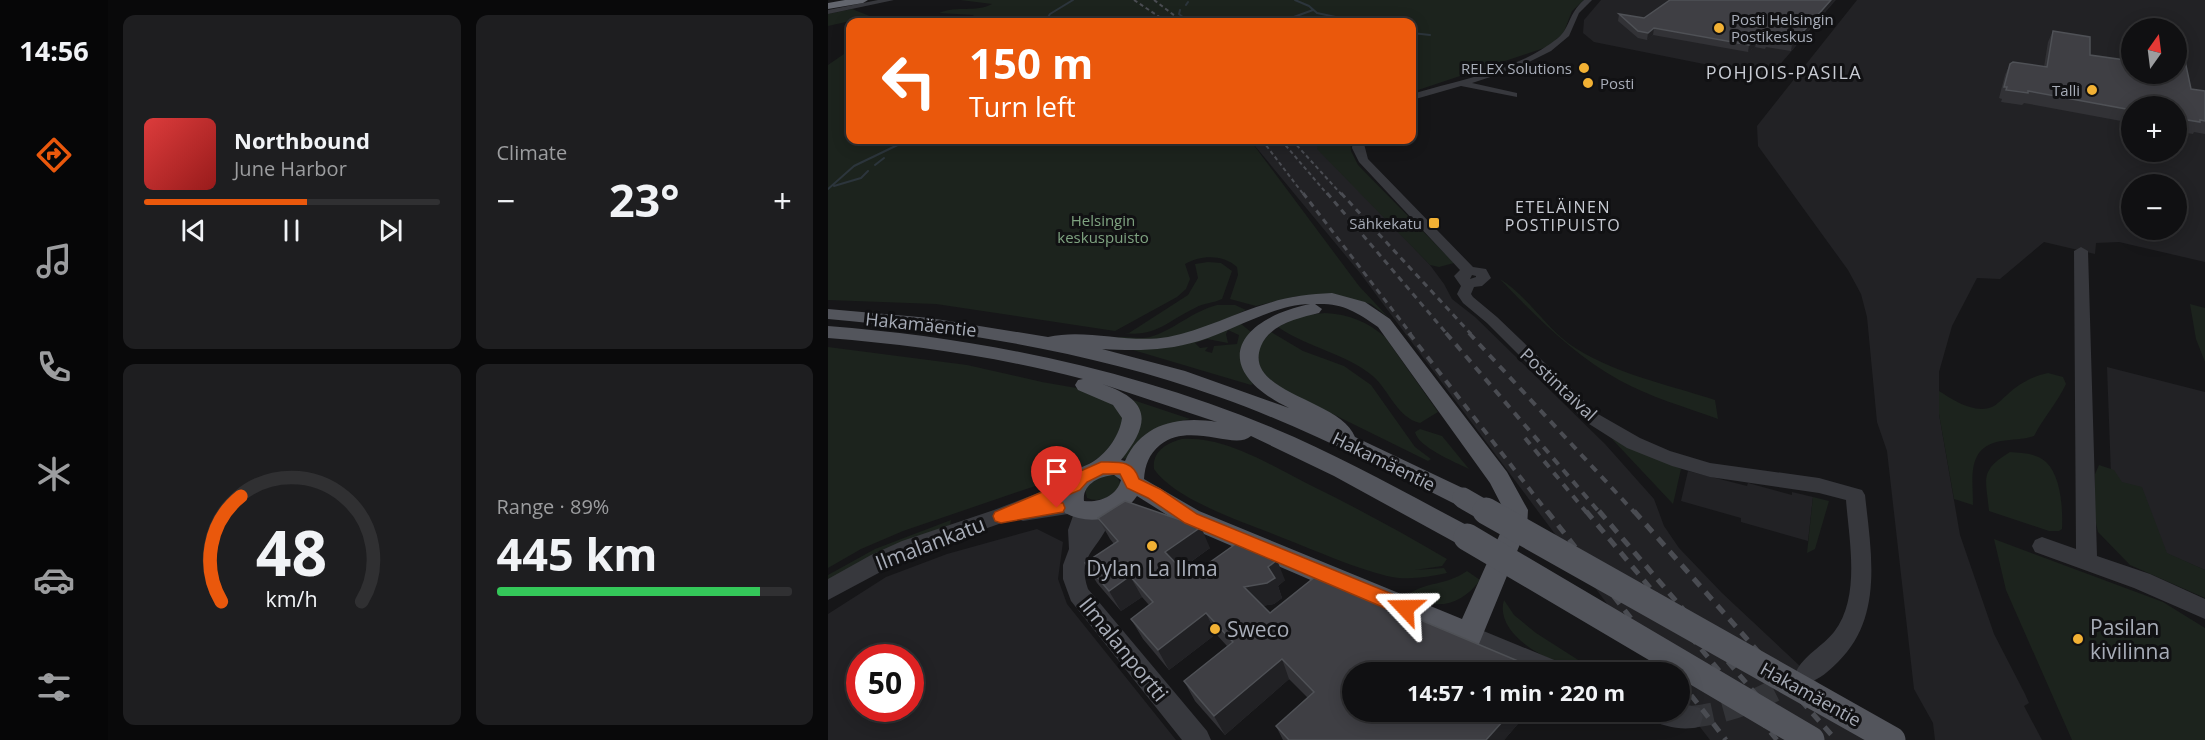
<!DOCTYPE html>
<meta charset="utf-8">
<style>
body{margin:0;font-family:"Open Sans",sans-serif;background:#1e1e20;color:#f1f3f6;height:100vh;display:flex;flex-direction:column;font-size:22px;white-space:nowrap}
*{box-sizing:border-box;margin:0}
p{font-size:20px;color:#9c9d9f}
.icon{flex:none;width:33px;height:33px;fill:none;stroke:currentColor;stroke-width:2;stroke-linecap:round;stroke-linejoin:round}
.map{position:relative;flex:1;overflow:hidden}
.details{display:flex;flex-direction:column;gap:15px;padding:15px;background:#09090a;width:720px}
.details>*{flex:none}
.guide{position:absolute;left:18px;top:18px;width:570px;height:126px;border-radius:12px;box-shadow:0 3px 15px #0003,0 0 0 2px #303032;background:#ea580c;color:#fff;overflow:hidden}
.needle{width:39px;rotate:14deg}
.buttons{position:absolute;left:1293px;top:18px;display:grid;gap:12px}
.buttons a{display:grid;place-items:center;width:66px;height:66px;border-radius:50%;background:#101012;box-shadow:0 3px 15px #0003,0 0 0 2px #303032;font-size:30px}
.speed{position:absolute;left:18px;top:644px;display:flex;gap:12px;font-size:30px;font-weight:700;text-align:center}
.speed>*{display:grid;place-content:center;width:78px;height:78px;border-radius:50%;background:#101012;box-shadow:0 3px 15px #0003,0 0 0 2px #303032;line-height:1}
.speed .limit{border:9px solid #d22;background:#fff;color:#111}
.pin{position:absolute;display:grid;place-items:center;width:51px;height:51px;color:#fff;margin:-62px -26px;border-radius:50% 50% 50% 0;rotate:-45deg;box-shadow:0 0 6px #0007}
.pin .icon{rotate:45deg}
.me{position:absolute;width:66px;margin:-33px;rotate:293deg;stroke-linejoin:round;filter:drop-shadow(0 0 4px #0008)}
.turn{display:flex;align-items:center;gap:21px;height:126px;padding:0 24px;font-size:27px}
.turn .icon{width:78px;height:78px;stroke-width:2.5}
.turn b{display:block;font-size:42px;line-height:51px}
.big{font-size:45px;font-weight:700;line-height:1.1}
.details .tile{flex:1;display:flex;flex-direction:column;justify-content:center;gap:9px;min-width:0;padding:0 21px;border-radius:12px;background:#1e1e20}
.details .dial{align-items:center;gap:0}
.dial svg{height:156px;overflow:visible;fill:none;stroke:#303032;stroke-width:7;stroke-linecap:round;text-anchor:middle}
.dial text{fill:#f1f3f6;stroke:none}
.song{display:flex;align-items:center;gap:18px}
.cover{width:72px;height:72px;border-radius:9px;background:linear-gradient(135deg,hsl(0 70% 55%),hsl(0 70% 35%))}
.played{height:6px;border-radius:3px;background:linear-gradient(90deg,#ea580c 55%,#303032 55%)}
.keys{display:flex;justify-content:space-around;direction:ltr}
.heat{display:flex;justify-content:space-between;align-items:center;font-size:33px;direction:ltr}
.charge{height:9px;border-radius:4px;background:linear-gradient(90deg,#34c759 89%,#303032 0)}
.details .tiles{flex:1;display:grid;gap:15px;grid-template-columns:repeat(2,1fr)}
.trip{position:absolute;left:514px;top:662px;width:348px;height:60px;border-radius:30px;background:#101012;box-shadow:0 3px 15px #0003,0 0 0 2px #303032;font-weight:700;line-height:60px;text-align:center}
main{display:flex;flex:1;min-height:0}
.menu{display:flex;flex-direction:column;width:108px;justify-content:space-around;align-items:center;background:#060607;color:#9c9d9f}
.menu .icon{width:42px;height:42px}
.menu .selected{color:#ea580c}
.menu b{font-size:27px;color:#f1f3f6}
.map>svg:first-child{display:block}
.built{fill:#222225;fill-rule:evenodd}
.green{fill:#1c231d;fill-rule:evenodd}
.lines{fill:none;stroke-linecap:round;stroke-linejoin:round}
.stream{stroke:#2c353c;stroke-width:2}
.minor-tunnel{stroke:#333438;stroke-width:22;stroke-dasharray:22 11;stroke-linecap:butt}
.minor{fill:#37383d;fill-rule:evenodd}
.major{fill:#53555c;fill-rule:evenodd}
.highway{fill:#63666e;fill-rule:evenodd}
.rail-far3{stroke:#4a4c52;stroke-width:2;stroke-dasharray:4 3;stroke-linecap:butt}
.rail-far2{stroke:#4a4c52;stroke-width:3;stroke-dasharray:6 5;stroke-linecap:butt}
.rail-far1{stroke:#4a4c52;stroke-width:4;stroke-dasharray:8 7;stroke-linecap:butt}
.rail{stroke:#4a4c52;stroke-width:5;stroke-dasharray:10 8;stroke-linecap:butt}
.major-bridge-far1{stroke:#53555c;stroke-width:21}
.major-bridge{stroke:#53555c;stroke-width:27}
.wall{fill:#323236}
.shaded-wall{fill:#212124}
.building{fill:#3f3f44;stroke:#4f5156;stroke-width:1.5}
.route{fill:#ea580c;stroke:#983908;stroke-width:1.5}
.poi-dot{fill:#f2b134;stroke:#111113;stroke-width:2}
.labels{text-anchor:middle;dominant-baseline:central;stroke-width:6;stroke-linejoin:round;paint-order:stroke}
.far-poi-label{font-size:15px;fill:#a8adb8;stroke:#111113;text-anchor:end}
.far-park-label{font-size:15px;fill:#7fa381;stroke:#111113}
.far-neighbourhood-label{font-size:16px;letter-spacing:1.5px;fill:#c9ccd4;stroke:#111113}
.far-quarter-label{font-size:18px;letter-spacing:1.5px;fill:#c9ccd4;stroke:#111113}
.street-label{font-size:18px;fill:#a8adb8;stroke:#111113}
.near-street-label{font-size:21px;fill:#a8adb8;stroke:#111113}
.near-poi-label{font-size:21px;fill:#a8adb8;stroke:#111113;text-anchor:start}
</style>
<main>
<nav class="menu">
<b>14:56</b>
<svg class="icon selected" aria-label="directions" viewBox="0 0 24 24"><path d="M12 3l9 9-9 9-9-9zM9 14v-3h6M13 9l2 2-2 2"/></svg>
<svg class="icon" aria-label="music" viewBox="0 0 24 24"><path d="M9 18V5l10-2v13"/><circle cx="6" cy="18" r="3"/><circle cx="16" cy="16" r="3"/></svg>
<svg class="icon" aria-label="phone" viewBox="0 0 24 24"><path d="M5 4h4l2 5-3 2q2 4 5 5l2-3 5 2v4C11 20 4 13 5 4z"/></svg>
<svg class="icon" aria-label="climate" viewBox="0 0 24 24"><path d="M12 3v18M4 7l16 10M4 17L20 7"/></svg>
<svg class="icon" aria-label="car" viewBox="0 0 24 24"><path d="M5 17H2v-5l4-1 3-4h7l3 4 3 1v5h-3M9 17h6M6 11h13"/><circle cx="7" cy="17" r="2"/><circle cx="17" cy="17" r="2"/></svg>
<svg class="icon" aria-label="filters" viewBox="0 0 24 24"><path d="M4 7h16M4 17h16"/><circle cx="9" cy="7" r="2"/><circle cx="15" cy="17" r="2"/></svg>
</nav>
<section class="details">
<div class="tiles">
<div class="tile">
<div class="song"><i class="cover"></i><div><b>Northbound</b><p>June Harbor</p></div></div>
<div class="played"></div>
<div class="keys"><svg class="icon" aria-label="previous" viewBox="0 0 24 24"><path d="M18 5L8 12l10 7zM5 5v14"/></svg><svg class="icon" aria-label="pause" viewBox="0 0 24 24"><path d="M8 5v14M16 5v14"/></svg><svg class="icon" aria-label="next" viewBox="0 0 24 24"><path d="M6 5l10 7-10 7zM19 5v14"/></svg></div>
</div>
<div class="tile"><p>Climate</p>
<div class="heat"><a>−</a><b class="big">23°</b><a>+</a></div>
</div>
<div class="tile dial"><svg viewBox="0 0 100 80">
<path d="M14 69A42 42 0 1 1 86 69"/>
<path d="M14 69A42 42 0 0 1 24 15" stroke="#ea580c"/>
<text x="50" y="56" font-size="32" font-weight="700">48</text>
<text x="50" y="72" font-size="11">km/h</text>
</svg></div>
<div class="tile"><p>Range · 89%</p><b class="big">445 km</b><div class="charge"></div></div>
</div>
</section>
<div class="map">
<svg width="1377" height="740" viewBox="0 0 1377 740">
<rect width="100%" height="100%" fill="#161618"/>
<path class="built" d="M 773,0 L 1008,0 L 941,77 L 766,42 L 755,33 L 756,20 Z
M 1029,0 L 1377,0 L 1377,262 L 1291,242 L 1268,243 L 1267,254 L 1216,242 L 1172,279 L 1149,278 L 1124,326 L 1111,372 L 1111,414 L 1132,535 L 1166,634 L 1197,694 L 1201,703 L 1196,706 L 1214,740 L 1107,740 L 1105,723 L 1086,689 L 1059,451 L 1049,422 L 1039,317 L 1033,294 L 1020,270 L 930,146 L 929,126 ZM 1304,28 L 1348,28 L 1348,74 L 1304,74 ZM 1304,106 L 1348,106 L 1348,152 L 1304,152 ZM 1304,184 L 1348,184 L 1348,230 L 1304,230 Z
M 422,140 L 484,140 L 602,265 L 616,284 L 624,299 L 647,317 L 777,444 L 826,499 L 836,526 L 851,548 L 894,593 L 1051,740 L 882,740 L 852,701 L 852,672 L 830,672 L 532,273 Z
M 1279,367 L 1377,392 L 1377,570 L 1314,543 L 1283,475 Z
M 860,471 L 919,486 L 920,483 L 964,495 L 964,492 L 985,497 L 980,541 L 913,522 L 913,518 L 853,501 Z
M 209,529 L 235,542 L 230,579 L 239,604 L 348,740 L 0,740 L 0,614 L 58,577 L 119,554 ZM 32,657 L 82,657 L 82,708 L 32,708 Z"/>
<path class="green" d="M 132,0 L 756,0 L 744,11 L 735,34 L 719,47 L 584,92 L 584,22 L 133,22 L 146,15 L 111,13 C 129,5 147,13 164,4 Z
M 24,9 L 49,19 L 27,20 L 0,26 L 0,14 Z
M 16,54 L 22,57 L 22,140 L 422,140 L 531,286 L 560,317 L 543,304 L 511,296 L 469,296 L 428,306 L 402,299 L 410,275 L 409,267 C 395,254 372,255 357,264 L 362,279 L 358,289 L 349,297 L 287,331 L 108,304 L 0,300 L 0,65 Z
M 484,140 L 522,141 L 523,151 L 530,165 L 626,263 L 611,267 L 602,265 L 489,149 L 490,146 Z
M 380,262 L 393,263 L 404,271 L 394,299 C 386,303 375,303 367,308 C 339,321 329,337 296,333 L 301,333 L 360,295 L 370,278 L 367,264 Z
M 672,279 C 698,295 715,324 740,343 C 782,373 838,384 887,400 L 890,419 C 857,407 822,397 791,380 C 746,355 708,317 672,279 Z
M 1362,304 L 1377,308 L 1377,362 L 1368,339 Z
M 389,305 L 407,305 L 418,310 L 380,327 L 336,339 L 285,339 C 295,334 310,340 322,337 C 346,330 363,312 389,305 Z
M 497,313 C 520,314 540,322 557,337 L 610,412 L 592,423 C 570,418 561,391 546,377 C 518,353 480,348 450,327 L 472,316 Z
M 412,323 L 424,333 C 414,357 409,361 425,384 L 423,385 L 305,350 ZM 400,330 L 411,335 L 409,344 L 386,346 L 384,353 L 377,351 L 380,347 L 372,348 L 367,343 L 379,339 L 400,343 L 398,334 Z
M 443,332 L 475,351 L 516,366 L 543,385 L 587,447 L 603,459 L 600,461 L 454,389 L 432,371 L 429,348 Z
M 0,347 L 139,365 L 214,382 L 260,390 L 293,410 L 296,427 L 275,455 L 221,489 L 219,482 L 75,531 L 33,549 L 0,568 Z
M 1220,373 L 1235,377 L 1238,384 C 1229,403 1216,417 1206,436 C 1194,440 1185,439 1173,441 C 1138,447 1145,478 1145,505 L 1126,499 L 1111,414 L 1111,391 C 1125,400 1146,414 1164,407 C 1169,405 1175,398 1179,395 C 1190,384 1205,376 1220,373 Z
M 305,400 L 362,419 L 352,421 L 300,459 L 291,458 Z
M 592,429 L 614,436 L 641,469 C 627,462 590,447 587,432 Z
M 354,439 C 398,436 444,466 482,485 C 529,508 575,533 619,559 L 614,566 L 587,570 L 616,568 L 619,573 C 599,577 579,581 559,576 C 523,567 489,551 455,538 C 419,523 348,501 326,469 C 324,451 339,443 354,439 Z
M 784,439 L 853,469 L 845,504 Z
M 1182,452 C 1194,453 1208,453 1218,462 C 1233,476 1235,509 1234,529 L 1231,531 L 1221,531 L 1161,511 C 1158,478 1151,471 1182,452 Z
M 1271,465 L 1286,470 L 1294,482 L 1314,487 L 1339,553 L 1377,570 L 1377,598 L 1302,565 L 1270,532 L 1267,519 L 1267,474 Z
M 281,475 L 289,476 L 293,485 C 284,495 274,504 259,498 L 257,489 L 267,479 Z
M 985,497 L 1001,501 L 987,549 L 979,553 Z
M 123,520 L 122,525 L 0,581 L 0,575 L 47,549 Z
M 1166,539 L 1335,602 L 1377,628 L 1377,740 L 1244,740 L 1178,590 Z
M 639,571 L 652,580 C 634,605 608,612 580,595 C 598,581 618,586 639,571 Z
M 676,600 L 686,615 L 708,633 L 769,672 C 739,672 664,640 676,600 Z"/>
<g class="lines">
<path class="stream" d="M 467,0 L 481,6 L 489,13 L 517,19
M 358,5 L 360,2
M 352,10 L 351,14 L 361,22
M 217,22 L 222,14 L 245,0
M 452,22 L 485,10
M 531,22 L 534,22
M 584,33 L 602,35
M 47,165 L 56,158
M 6,186 L 33,178 L 40,171
M 0,189 L 26,166 L 80,140"/>
<path class="minor-tunnel" d="M 863,717 C 902,713 932,699 966,680"/>
<path class="minor" d="M 50,0 L 66,0 L 0,14 L 0,10 Z
M 756,0 L 764,0 L 751,13 L 741,36 L 723,51 L 687,69 L 644,83 L 689,93 L 689,97 L 633,86 L 584,100 L 584,94 C 633,79 689,71 730,38 C 742,28 740,14 756,0 Z
M 525,140 L 535,140 L 540,159 L 645,267 L 658,269 L 663,278 L 654,286 L 646,287 L 643,294 L 645,297 L 669,317 L 770,414 L 812,438 L 842,451 L 882,463 L 991,478 L 1034,490 L 1037,495 C 1043,552 1056,617 1010,662 C 1001,671 992,679 980,683 L 972,680 L 968,672 C 975,656 995,646 1006,632 C 1033,597 1021,540 1018,500 L 991,493 L 882,477 L 844,466 L 799,448 L 758,422 L 659,323 L 635,303 L 629,294 L 633,286 L 626,276 L 632,270 L 531,162 L 524,148 ZM 644,275 L 648,276 L 648,277 L 642,279 Z
M 1253,247 L 1260,251 L 1269,556 L 1322,574 L 1377,599 L 1377,619 L 1306,588 L 1207,552 L 1204,546 L 1207,540 L 1214,537 L 1248,549 L 1246,251 Z
M 246,479 L 253,481 L 256,486 L 253,491 L 232,500 L 245,498 L 252,500 L 254,504 L 264,505 L 267,511 L 271,503 L 278,501 L 285,503 L 288,509 C 284,518 280,527 274,536 C 261,556 251,562 260,589 L 379,731 L 383,740 L 354,740 L 243,601 L 235,579 L 235,565 L 241,549 L 240,530 L 246,513 L 195,521 L 188,518 L 88,553 L 0,600 L 0,579 L 43,555 L 74,541 L 166,510 Z
M 641,625 L 736,664 L 740,672 L 701,672 L 633,642 L 630,635 L 633,628 Z
M 852,703 L 872,708 L 875,717 L 872,726 C 857,732 836,726 821,720 L 818,711 L 852,711 Z"/>
<path class="major" d="M 504,293 L 537,302 L 562,319 L 679,472 L 700,510 L 699,527 L 651,644 L 641,647 L 631,644 L 355,525 L 309,496 C 293,520 262,526 237,513 C 229,497 235,480 249,470 C 254,466 261,465 266,461 C 280,452 292,434 294,418 L 285,405 L 250,390 L 247,385 L 250,380 L 255,379 C 171,357 86,345 0,338 L 0,326 C 153,338 303,369 445,428 C 515,457 581,495 648,530 L 651,537 L 648,544 L 639,547 L 630,544 L 506,476 L 423,436 C 407,451 362,421 332,445 C 321,454 317,465 316,479 L 371,511 L 634,619 L 675,527 L 676,510 L 662,483 L 550,327 C 527,311 515,303 487,304 L 494,309 L 491,313 C 471,318 442,324 433,346 C 414,393 513,399 527,437 L 643,492 L 647,498 L 643,504 L 635,507 L 627,504 C 550,466 473,426 391,397 C 265,352 133,331 0,319 L 0,309 L 102,318 L 220,337 C 258,328 300,344 340,337 C 375,330 407,313 441,303 C 462,296 482,294 504,293 ZM 482,304 C 406,320 381,369 461,408 L 357,371 L 274,349 C 308,351 338,351 371,341 C 407,330 444,305 482,304 ZM 274,384 L 389,422 C 351,416 314,423 297,461 L 293,460 C 324,422 322,400 274,384 ZM 286,475 L 293,480 C 289,496 271,503 256,501 C 254,484 272,476 286,475 Z"/>
<path class="highway" d="M 17,0 L 40,0 L 35,3 L 0,9 L 0,3 Z"/>
<path class="rail-far3" d="M 306,0 L 339,22
M 326,0 L 355,22
M 434,140 L 476,195
M 453,140 L 500,195
M 464,140 L 514,195"/>
<path class="rail-far2" d="M 475,193 L 583,334
M 499,193 L 619,334
M 513,193 L 643,334"/>
<path class="rail-far1" d="M 581,333 L 720,513
M 618,333 L 772,513
M 641,333 L 807,513
M 697,438 L 759,513"/>
<path class="rail" d="M 719,511 L 845,672
M 758,511 L 949,740
M 771,511 L 967,740
M 806,511 L 1008,740
M 852,681 L 898,740"/>
<path class="major-bridge-far1" d="M 635,498 L 661,513"/>
<path class="major-bridge" d="M 658,511 L 1064,740
M 639,537 L 983,740"/>
</g>
<path class="wall" d="M 842,0 L 1007,0 L 963,51 L 938,47 L 937,49 L 927,47 L 920,52 L 825,35 L 819,40 L 810,38 L 790,21 L 791,14 L 816,18 Z
M 1225,31 L 1262,55 L 1363,89 L 1377,91 L 1377,134 L 1366,132 L 1365,134 L 1348,131 L 1348,106 L 1304,106 L 1304,123 L 1196,103 L 1194,105 L 1173,102 L 1174,99 L 1171,98 L 1177,75 L 1182,64 L 1216,67 L 1220,42 Z
M 270,518 L 382,548 L 353,569 L 361,577 L 457,580 L 450,586 L 454,598 L 446,604 L 434,606 L 525,711 L 701,711 L 676,740 L 455,740 L 448,726 L 480,698 L 461,679 L 397,735 L 367,701 L 356,681 L 399,646 L 388,634 L 341,670 L 315,639 L 303,619 L 321,605 L 314,597 L 293,611 L 269,583 L 257,563 L 286,544 L 282,539 Z"/>
<path class="shaded-wall" d="M 1003,0 L 1007,0 L 963,51 L 964,44 Z
M 826,28 L 825,35 L 819,40 L 820,33 Z
M 929,40 L 927,47 L 920,52 L 921,45 Z
M 373,527 L 382,548 L 347,573 L 337,552 Z
M 449,560 L 457,580 L 450,586 L 454,598 L 446,604 L 424,608 L 416,587 Z
M 302,576 L 314,597 L 293,611 L 281,591 Z
M 378,613 L 388,634 L 341,670 L 330,650 Z
M 454,659 L 461,679 L 397,735 L 386,716 Z
M 684,711 L 701,711 L 676,740 L 658,740 Z"/>
<path class="building" d="M 842,0 L 1003,0 L 964,44 L 940,40 L 938,42 L 929,40 L 921,45 L 826,28 L 820,33 L 810,31 L 791,14 L 816,18 Z
M 1225,31 L 1262,37 L 1262,55 L 1304,61 L 1304,74 L 1348,74 L 1348,42 L 1353,42 L 1363,89 L 1377,91 L 1377,121 L 1372,120 L 1372,122 L 1348,118 L 1348,106 L 1304,106 L 1304,110 L 1200,91 L 1200,93 L 1178,90 L 1179,87 L 1176,87 L 1182,64 L 1185,62 L 1219,67 Z
M 297,501 L 373,527 L 337,552 L 361,577 L 409,543 L 449,560 L 440,567 L 447,578 L 439,583 L 416,587 L 442,613 L 488,576 L 716,672 L 525,672 L 525,711 L 684,711 L 658,740 L 461,740 L 448,726 L 486,692 L 454,659 L 386,716 L 356,681 L 405,642 L 378,613 L 330,650 L 303,619 L 325,602 L 302,576 L 281,591 L 257,563 L 290,541 L 270,518 Z"/>
<path class="route" d="M 273,462 C 291,462 305,460 311,479 L 332,489 L 369,514 L 584,602 L 586,608 L 584,614 L 577,616 L 571,614 L 357,523 L 320,498 L 299,488 L 292,474 L 275,474 L 259,482 L 252,490 L 224,502 L 235,503 L 237,508 L 235,512 L 173,523 L 167,521 L 165,516 L 167,512 L 240,481 L 248,473 Z"/>
<g class="poi-dot">
<circle cx="891" cy="28" r="6"/>
<circle cx="756" cy="68" r="6"/>
<circle cx="760" cy="83" r="6"/>
<circle cx="1264" cy="90" r="6"/>
<rect x="600" y="217" width="12" height="12" rx="3"/>
<circle cx="324" cy="546" r="6"/>
<circle cx="387" cy="629" r="6"/>
<circle cx="1250" cy="639" r="6"/>
</g>
<g class="labels">
<g class="far-poi-label">
<text x="903" y="19" text-anchor="start">Posti Helsingin<tspan x="903" dy="17">Postikeskus</tspan></text>
<text x="744" y="68">RELEX Solutions</text>
<text x="772" y="83" text-anchor="start">Posti</text>
<text x="1252" y="90">Talli</text>
<text x="594" y="223">Sähkekatu</text>
</g>
<g class="far-park-label">
<text x="275" y="220">Helsingin<tspan x="275" dy="17">keskuspuisto</tspan></text>
</g>
<g class="far-neighbourhood-label">
<text x="735" y="207">ETELÄINEN<tspan x="735" dy="18">POSTIPUISTO</tspan></text>
</g>
<g class="far-quarter-label">
<text x="956" y="72">POHJOIS-PASILA</text>
</g>
<g class="street-label">
<text transform="translate(93 324) rotate(6)">Hakamäentie</text>
<text transform="translate(731 384) rotate(43)">Postintaival</text>
<text transform="translate(556 461) rotate(26)">Hakamäentie</text>
<text transform="translate(983 694) rotate(29)">Hakamäentie</text>
</g>
<g class="near-street-label">
<text transform="translate(102 543) rotate(-21)">Ilmalankatu</text>
<text transform="translate(296 649) rotate(51)">Ilmalanportti</text>
</g>
<g class="near-poi-label">
<text x="324" y="568" text-anchor="middle">Dylan La Ilma</text>
<text x="1262" y="627">Pasilan<tspan x="1262" dy="24">kivilinna</tspan></text>
<text x="399" y="629">Sweco</text>
</g>
</g>
</svg>
<div class="buttons">
<a><svg class="needle" viewBox="-14 -14 28 28"><path d="M0-13l5 13h-10z" fill="#e53935"/><path d="M0 13l5-13h-10z" fill="#9c9d9f"/></svg></a>
<a>+</a>
<a>−</a>
</div>
<div class="speed"><div class="limit">50</div></div>
<div class="pin" style="left:229px;top:508px;background:#d93025"><svg class="icon" aria-label="arrive" viewBox="0 0 24 24"><path d="M6 21V4h12l-3 4 3 4H6"/></svg></div>
<svg class="me" style="left:577px;top:608px" viewBox="-20 -20 40 40"><path d="M0-17L14 15 0 8-14 15z" fill="#ea580c" stroke="#fff" stroke-width="4"/></svg>
<div class="trip">14:57 · 1 min · 220 m</div>
<div class="guide">
<div class="turn"><svg class="icon" aria-label="left" viewBox="0 0 24 24"><path d="M17 20v-9H6M10 6l-5 5 5 5"/></svg><div><b>150 m</b>Turn left</div></div>
</div>
</div>
</main>
